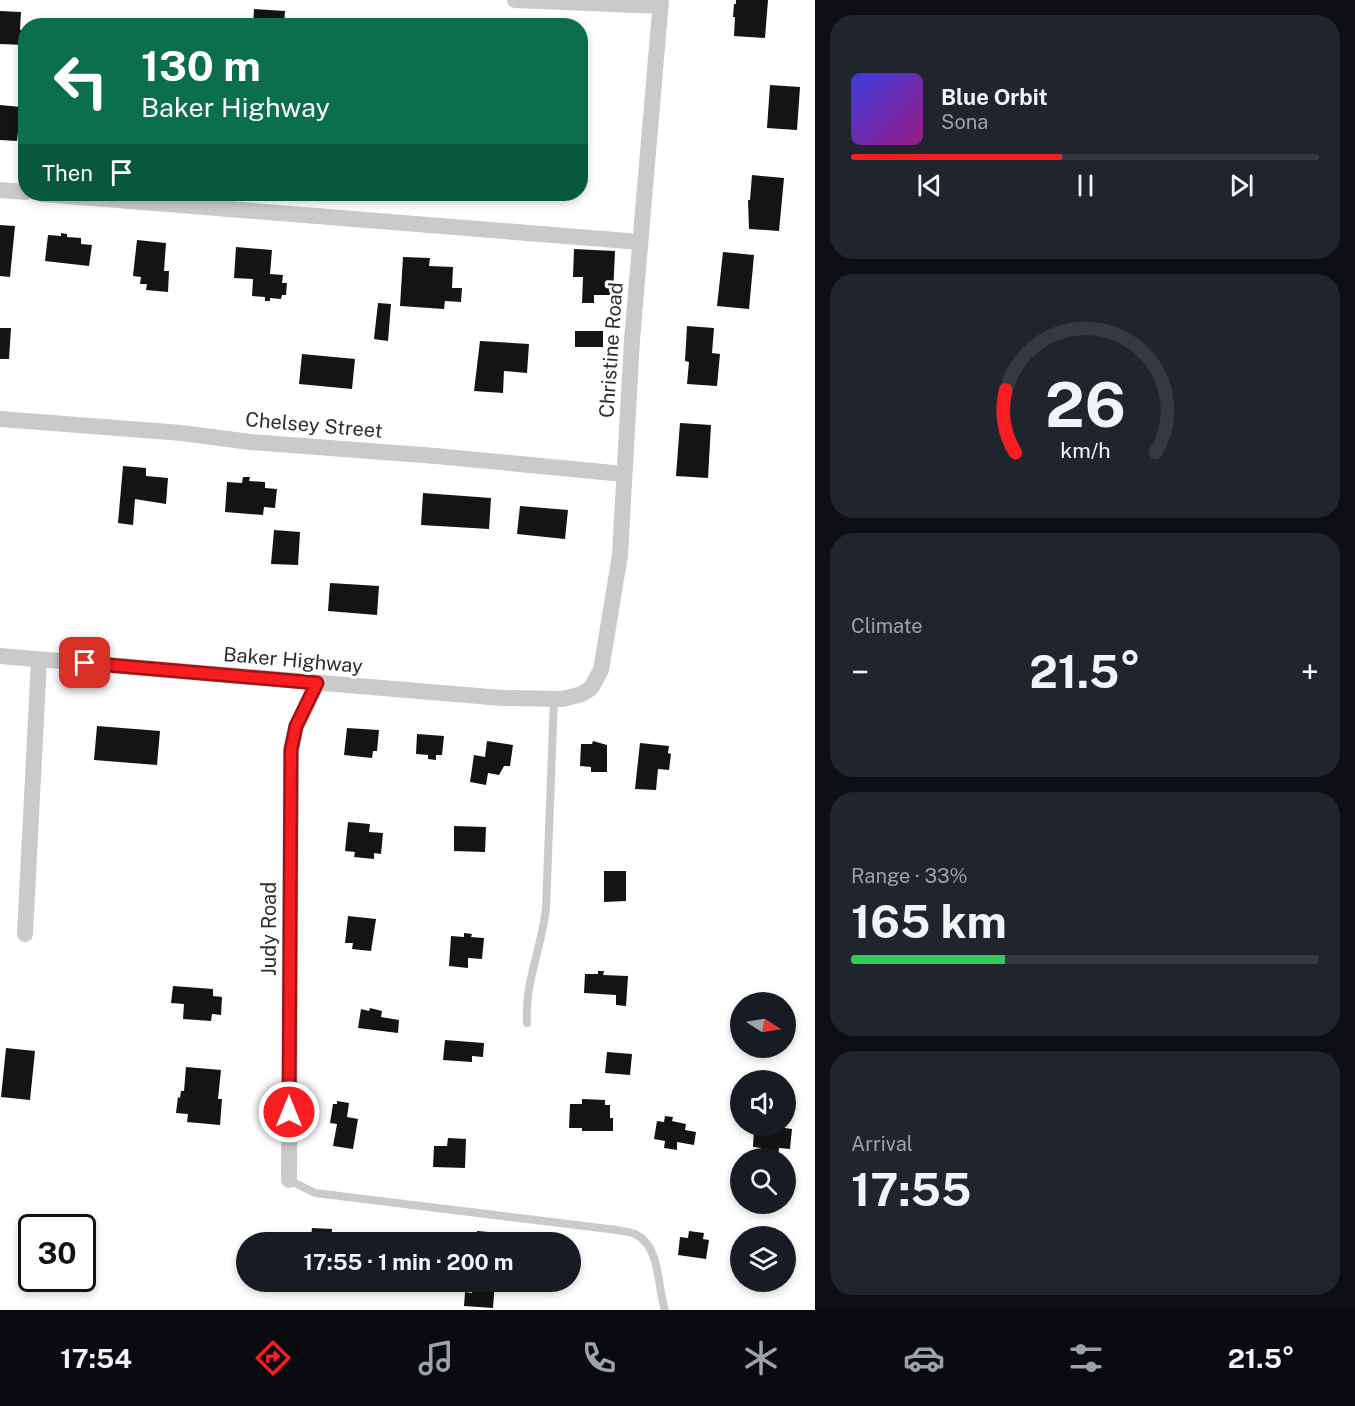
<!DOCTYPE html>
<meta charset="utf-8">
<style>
body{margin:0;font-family:"Public Sans",sans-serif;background:#20242c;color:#f1f3f6;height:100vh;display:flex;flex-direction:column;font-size:22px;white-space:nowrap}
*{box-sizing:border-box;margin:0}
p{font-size:20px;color:#9ea1a6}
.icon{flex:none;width:33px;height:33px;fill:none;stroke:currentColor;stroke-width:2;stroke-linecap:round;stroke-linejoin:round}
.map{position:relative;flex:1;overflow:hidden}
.drawer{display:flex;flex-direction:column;gap:15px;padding:15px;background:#0d0f14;width:540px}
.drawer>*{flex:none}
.banner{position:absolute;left:18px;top:18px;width:570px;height:183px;border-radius:24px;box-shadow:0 3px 9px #0003;background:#0b6e4f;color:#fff;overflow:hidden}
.needle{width:39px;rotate:102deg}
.fabs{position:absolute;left:730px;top:992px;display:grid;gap:12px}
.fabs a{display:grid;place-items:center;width:66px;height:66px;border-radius:50%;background:#171b24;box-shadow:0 3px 9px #0003;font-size:30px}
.speed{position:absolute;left:18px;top:1214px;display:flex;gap:12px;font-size:30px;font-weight:700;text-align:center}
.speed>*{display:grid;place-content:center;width:78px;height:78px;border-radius:50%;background:#171b24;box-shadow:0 3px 9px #0003;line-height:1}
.speed .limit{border:3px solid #111;border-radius:9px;background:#fff;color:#111}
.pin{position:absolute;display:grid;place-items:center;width:51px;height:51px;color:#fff;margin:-26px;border-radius:12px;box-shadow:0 3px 9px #0006}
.me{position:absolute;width:66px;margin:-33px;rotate:0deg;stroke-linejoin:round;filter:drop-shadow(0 0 4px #0008)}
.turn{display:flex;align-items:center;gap:21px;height:126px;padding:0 24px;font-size:27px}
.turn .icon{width:78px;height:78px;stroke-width:2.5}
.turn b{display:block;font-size:42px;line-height:51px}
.then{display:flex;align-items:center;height:57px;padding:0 24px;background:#0003;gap:12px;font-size:22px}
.big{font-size:45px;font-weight:700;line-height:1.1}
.drawer .card{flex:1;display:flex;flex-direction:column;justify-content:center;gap:9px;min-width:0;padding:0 21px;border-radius:24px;background:#20242c}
.drawer .dial{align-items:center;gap:0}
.dial svg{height:156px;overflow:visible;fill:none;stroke:#363941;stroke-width:7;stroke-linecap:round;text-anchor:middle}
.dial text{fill:#f1f3f6;stroke:none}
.song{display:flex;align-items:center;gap:18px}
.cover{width:72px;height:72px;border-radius:9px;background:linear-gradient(135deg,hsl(240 70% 55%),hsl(310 70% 35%))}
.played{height:6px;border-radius:3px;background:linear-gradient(90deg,#f71d21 45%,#363941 45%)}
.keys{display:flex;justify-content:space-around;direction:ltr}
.heat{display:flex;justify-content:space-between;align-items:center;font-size:33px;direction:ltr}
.charge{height:9px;border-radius:4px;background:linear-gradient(90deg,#34c759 33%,#363941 0)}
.trip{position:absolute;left:236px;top:1232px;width:345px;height:60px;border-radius:30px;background:#171b24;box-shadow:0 3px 9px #0003;font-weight:700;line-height:60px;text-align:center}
.menu{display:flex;height:96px;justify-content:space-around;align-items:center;background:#090b0e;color:#9ea1a6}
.menu .icon{width:42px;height:42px}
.menu .on{color:#f71d21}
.menu b{font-size:27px;color:#f1f3f6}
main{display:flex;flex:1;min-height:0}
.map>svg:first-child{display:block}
.building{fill:#141414}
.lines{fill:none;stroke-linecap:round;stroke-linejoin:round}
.service{stroke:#cacaca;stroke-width:8}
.minor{stroke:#cacaca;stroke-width:16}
.route-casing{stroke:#a11315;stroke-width:15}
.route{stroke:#f71d21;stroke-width:10}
.labels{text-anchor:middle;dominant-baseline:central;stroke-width:6;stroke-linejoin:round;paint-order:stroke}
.street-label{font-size:20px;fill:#2d2d2d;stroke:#fff}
</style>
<main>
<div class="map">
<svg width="815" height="1310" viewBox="0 0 815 1310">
<rect width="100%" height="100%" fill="#fff"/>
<path class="building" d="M 736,0 L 768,0 L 765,38 L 734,36 L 735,17 L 733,17 L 734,4 L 736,4 Z
M 254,9 L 285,11 L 284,26 L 253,26 Z
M 0,11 L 21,12 L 20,30 L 26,30 L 26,45 L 0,44 Z
M 770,85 L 800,87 L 797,130 L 767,128 Z
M 0,105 L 21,107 L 17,141 L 0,140 Z
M 752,175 L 784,178 L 779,231 L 749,229 L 748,200 L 750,200 Z
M 0,225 L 15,226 L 10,277 L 0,276 Z
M 61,233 L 67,234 L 67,237 L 81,238 L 81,244 L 92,245 L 89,266 L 45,261 L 48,235 L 61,236 Z
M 137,240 L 166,243 L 164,271 L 169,271 L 168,292 L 146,290 L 147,284 L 140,284 L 141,277 L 133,276 Z
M 236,247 L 272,250 L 270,274 L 283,275 L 282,283 L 287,283 L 286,295 L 282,295 L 281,299 L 270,298 L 270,301 L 265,301 L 265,297 L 252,296 L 253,279 L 234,278 Z
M 574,249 L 615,251 L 613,295 L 594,295 L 594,303 L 582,303 L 583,277 L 573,277 Z
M 723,252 L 754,255 L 749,309 L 717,306 Z
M 403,257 L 430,258 L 429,266 L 453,267 L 452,288 L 462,288 L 461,302 L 445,301 L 444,309 L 400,306 Z
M 378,303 L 391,304 L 388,341 L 374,339 Z
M 687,326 L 714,328 L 712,353 L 720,354 L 717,386 L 687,384 L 689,362 L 685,361 Z
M 0,328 L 11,328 L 9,359 L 0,359 Z
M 575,331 L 603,331 L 603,347 L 575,347 Z
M 480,341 L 529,344 L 527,373 L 504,371 L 503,393 L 474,391 Z
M 302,354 L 355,359 L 352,389 L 299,384 Z
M 680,423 L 711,425 L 708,478 L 676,476 Z
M 123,466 L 146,468 L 146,476 L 168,478 L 166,504 L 135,499 L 133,525 L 118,523 Z
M 243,477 L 250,477 L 249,481 L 265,482 L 265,488 L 277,489 L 275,508 L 264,507 L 263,515 L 225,512 L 227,482 L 242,483 Z
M 423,493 L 491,498 L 489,529 L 421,525 Z
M 520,506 L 568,510 L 565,539 L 517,534 Z
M 274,530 L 300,532 L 298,565 L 271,564 Z
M 330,583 L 379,586 L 377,615 L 328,611 Z
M 97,726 L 160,731 L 157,765 L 94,760 Z
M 347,728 L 379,730 L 377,751 L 373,751 L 372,758 L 344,755 Z
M 417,734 L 444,736 L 442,755 L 436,755 L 436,760 L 428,759 L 428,755 L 416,754 Z
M 487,741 L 513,745 L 510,766 L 504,766 L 499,775 L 488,773 L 486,785 L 470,782 L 474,755 L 485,757 Z
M 593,741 L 607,745 L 607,772 L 591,772 L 591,767 L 580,766 L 581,744 L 592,744 Z
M 640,743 L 669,746 L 668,753 L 671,754 L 669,770 L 658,769 L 656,790 L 635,789 Z
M 348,822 L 370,824 L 369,832 L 383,833 L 381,854 L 374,853 L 374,859 L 354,857 L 355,852 L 345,851 Z
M 454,826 L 486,827 L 485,852 L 454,851 Z
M 604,871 L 626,871 L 626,901 L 604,902 Z
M 348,916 L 376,919 L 371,951 L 352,949 L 353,943 L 345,943 Z
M 464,933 L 472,934 L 471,937 L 484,938 L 482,959 L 468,958 L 468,968 L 449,966 L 451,936 L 464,937 Z
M 598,971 L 604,971 L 603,975 L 628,976 L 626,1006 L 616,1005 L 616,995 L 584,993 L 585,974 L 598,974 Z
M 173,986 L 213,989 L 213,996 L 222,997 L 221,1015 L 212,1014 L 211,1021 L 183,1019 L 184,1004 L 171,1003 Z
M 370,1008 L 382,1011 L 381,1017 L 399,1020 L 398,1033 L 358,1028 L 361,1009 L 369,1011 Z
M 445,1040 L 484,1043 L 483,1057 L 472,1056 L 472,1062 L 443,1060 Z
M 6,1048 L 35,1051 L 30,1100 L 1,1097 Z
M 607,1052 L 632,1054 L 630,1075 L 605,1073 Z
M 186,1067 L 221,1070 L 218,1099 L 222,1099 L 220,1125 L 187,1122 L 188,1114 L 176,1113 L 178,1097 L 180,1098 L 181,1091 L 184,1091 Z
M 582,1099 L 605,1100 L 605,1105 L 610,1105 L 610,1118 L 613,1118 L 613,1131 L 582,1131 L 582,1128 L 569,1128 L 570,1104 L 582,1104 Z
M 337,1101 L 349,1103 L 347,1117 L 358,1119 L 353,1149 L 333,1146 L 337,1124 L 330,1123 L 333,1104 L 337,1104 Z
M 665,1116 L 673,1117 L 672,1121 L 686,1124 L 685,1130 L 696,1132 L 694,1145 L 677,1142 L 677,1150 L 664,1148 L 665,1141 L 654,1139 L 657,1121 L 664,1122 Z
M 763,1125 L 792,1129 L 790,1149 L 779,1148 L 778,1158 L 760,1157 L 761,1148 L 753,1147 L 754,1127 L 763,1128 Z
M 448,1138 L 466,1139 L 465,1168 L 433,1167 L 434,1146 L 447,1146 Z
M 312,1228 L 332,1229 L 331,1242 L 296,1242 L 296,1235 L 311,1237 Z
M 477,1231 L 499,1233 L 498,1242 L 476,1242 Z
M 689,1231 L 704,1233 L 703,1239 L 709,1240 L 706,1259 L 678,1255 L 680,1237 L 688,1238 Z
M 473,1281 L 495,1281 L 493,1308 L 464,1306 L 465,1292 L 472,1293 Z"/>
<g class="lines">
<path class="service" d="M 527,1023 C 524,984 542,947 546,908 L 554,699
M 289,1180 L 315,1193 L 617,1230 C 623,1231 630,1232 635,1234 C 661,1246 657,1287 665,1310"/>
<path class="minor" d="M 515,0 L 661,6
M 0,190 L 26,192
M 43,194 L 640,242
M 0,419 L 182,433 L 250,442 L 436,456 L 624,474
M 0,656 L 502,698 L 563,699 L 582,694 L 591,688 L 601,670 L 620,555 L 632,340 L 661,0
M 25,934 L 39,660
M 289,1180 L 291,750 L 296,727 L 317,683"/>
</g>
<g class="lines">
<defs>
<path id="route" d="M 85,663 L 317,683 L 296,726 L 291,750 L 289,1112"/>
</defs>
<use href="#route" class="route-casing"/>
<use href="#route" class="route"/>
</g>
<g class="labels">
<g class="street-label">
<text transform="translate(611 350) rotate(-86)">Christine Road</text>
<text transform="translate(314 425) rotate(5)">Chelsey Street</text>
<text transform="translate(293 660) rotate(5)">Baker Highway</text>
<text transform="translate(269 929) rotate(-90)">Judy Road</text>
</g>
</g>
</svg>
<div class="fabs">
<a><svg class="needle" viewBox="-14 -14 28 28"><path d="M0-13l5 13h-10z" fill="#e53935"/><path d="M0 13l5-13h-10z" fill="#9ea1a6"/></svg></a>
<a><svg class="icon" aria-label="sound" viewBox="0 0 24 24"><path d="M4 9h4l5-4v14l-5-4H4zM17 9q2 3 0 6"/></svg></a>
<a><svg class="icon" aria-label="search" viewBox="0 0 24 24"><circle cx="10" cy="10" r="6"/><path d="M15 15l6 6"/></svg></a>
<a><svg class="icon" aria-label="layers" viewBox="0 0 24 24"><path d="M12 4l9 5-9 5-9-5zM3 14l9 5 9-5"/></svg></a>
</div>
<div class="speed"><div class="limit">30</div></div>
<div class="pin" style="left:85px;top:663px;background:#d93025"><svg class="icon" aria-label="arrive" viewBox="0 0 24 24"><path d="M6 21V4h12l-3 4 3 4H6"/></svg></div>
<svg class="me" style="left:289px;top:1112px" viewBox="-20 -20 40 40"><circle r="17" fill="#f71d21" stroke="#fff" stroke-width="3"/><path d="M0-11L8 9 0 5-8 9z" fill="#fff"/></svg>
<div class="trip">17:55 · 1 min · 200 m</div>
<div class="banner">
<div class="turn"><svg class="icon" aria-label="left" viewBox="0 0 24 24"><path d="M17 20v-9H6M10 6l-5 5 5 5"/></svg><div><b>130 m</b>Baker Highway</div></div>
<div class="then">Then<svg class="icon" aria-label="arrive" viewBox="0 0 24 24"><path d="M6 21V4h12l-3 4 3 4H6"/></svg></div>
</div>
</div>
<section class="drawer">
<div class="card">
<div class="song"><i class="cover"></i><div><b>Blue Orbit</b><p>Sona</p></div></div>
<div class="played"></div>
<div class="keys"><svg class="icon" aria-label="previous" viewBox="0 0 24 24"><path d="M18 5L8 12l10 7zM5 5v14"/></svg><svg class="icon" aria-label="pause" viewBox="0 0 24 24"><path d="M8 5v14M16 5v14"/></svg><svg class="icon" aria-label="next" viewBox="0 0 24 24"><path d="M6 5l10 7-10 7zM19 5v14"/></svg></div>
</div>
<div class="card dial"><svg viewBox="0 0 100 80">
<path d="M14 69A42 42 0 1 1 86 69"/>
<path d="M14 69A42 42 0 0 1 9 37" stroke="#f71d21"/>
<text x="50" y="56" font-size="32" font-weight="700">26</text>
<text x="50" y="72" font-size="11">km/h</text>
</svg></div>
<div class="card"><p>Climate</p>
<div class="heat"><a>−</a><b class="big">21.5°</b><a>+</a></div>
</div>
<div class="card"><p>Range · 33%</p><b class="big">165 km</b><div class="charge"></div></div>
<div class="card"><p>Arrival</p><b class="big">17:55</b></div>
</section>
</main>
<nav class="menu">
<b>17:54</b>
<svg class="icon on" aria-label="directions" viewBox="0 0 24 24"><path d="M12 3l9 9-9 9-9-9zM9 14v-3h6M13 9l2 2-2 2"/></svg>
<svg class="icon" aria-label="music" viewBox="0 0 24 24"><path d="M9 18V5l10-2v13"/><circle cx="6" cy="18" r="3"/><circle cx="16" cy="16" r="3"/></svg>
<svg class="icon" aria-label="phone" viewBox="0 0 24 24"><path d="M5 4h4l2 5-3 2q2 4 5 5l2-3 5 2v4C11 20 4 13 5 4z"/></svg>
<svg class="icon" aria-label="climate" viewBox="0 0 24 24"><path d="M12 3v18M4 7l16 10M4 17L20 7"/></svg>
<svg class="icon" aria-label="car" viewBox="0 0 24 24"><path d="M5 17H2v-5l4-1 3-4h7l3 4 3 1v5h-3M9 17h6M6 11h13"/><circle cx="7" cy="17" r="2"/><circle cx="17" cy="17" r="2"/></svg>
<svg class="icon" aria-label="filters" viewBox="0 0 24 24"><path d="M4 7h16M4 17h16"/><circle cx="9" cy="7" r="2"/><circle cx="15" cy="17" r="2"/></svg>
<b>21.5°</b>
</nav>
